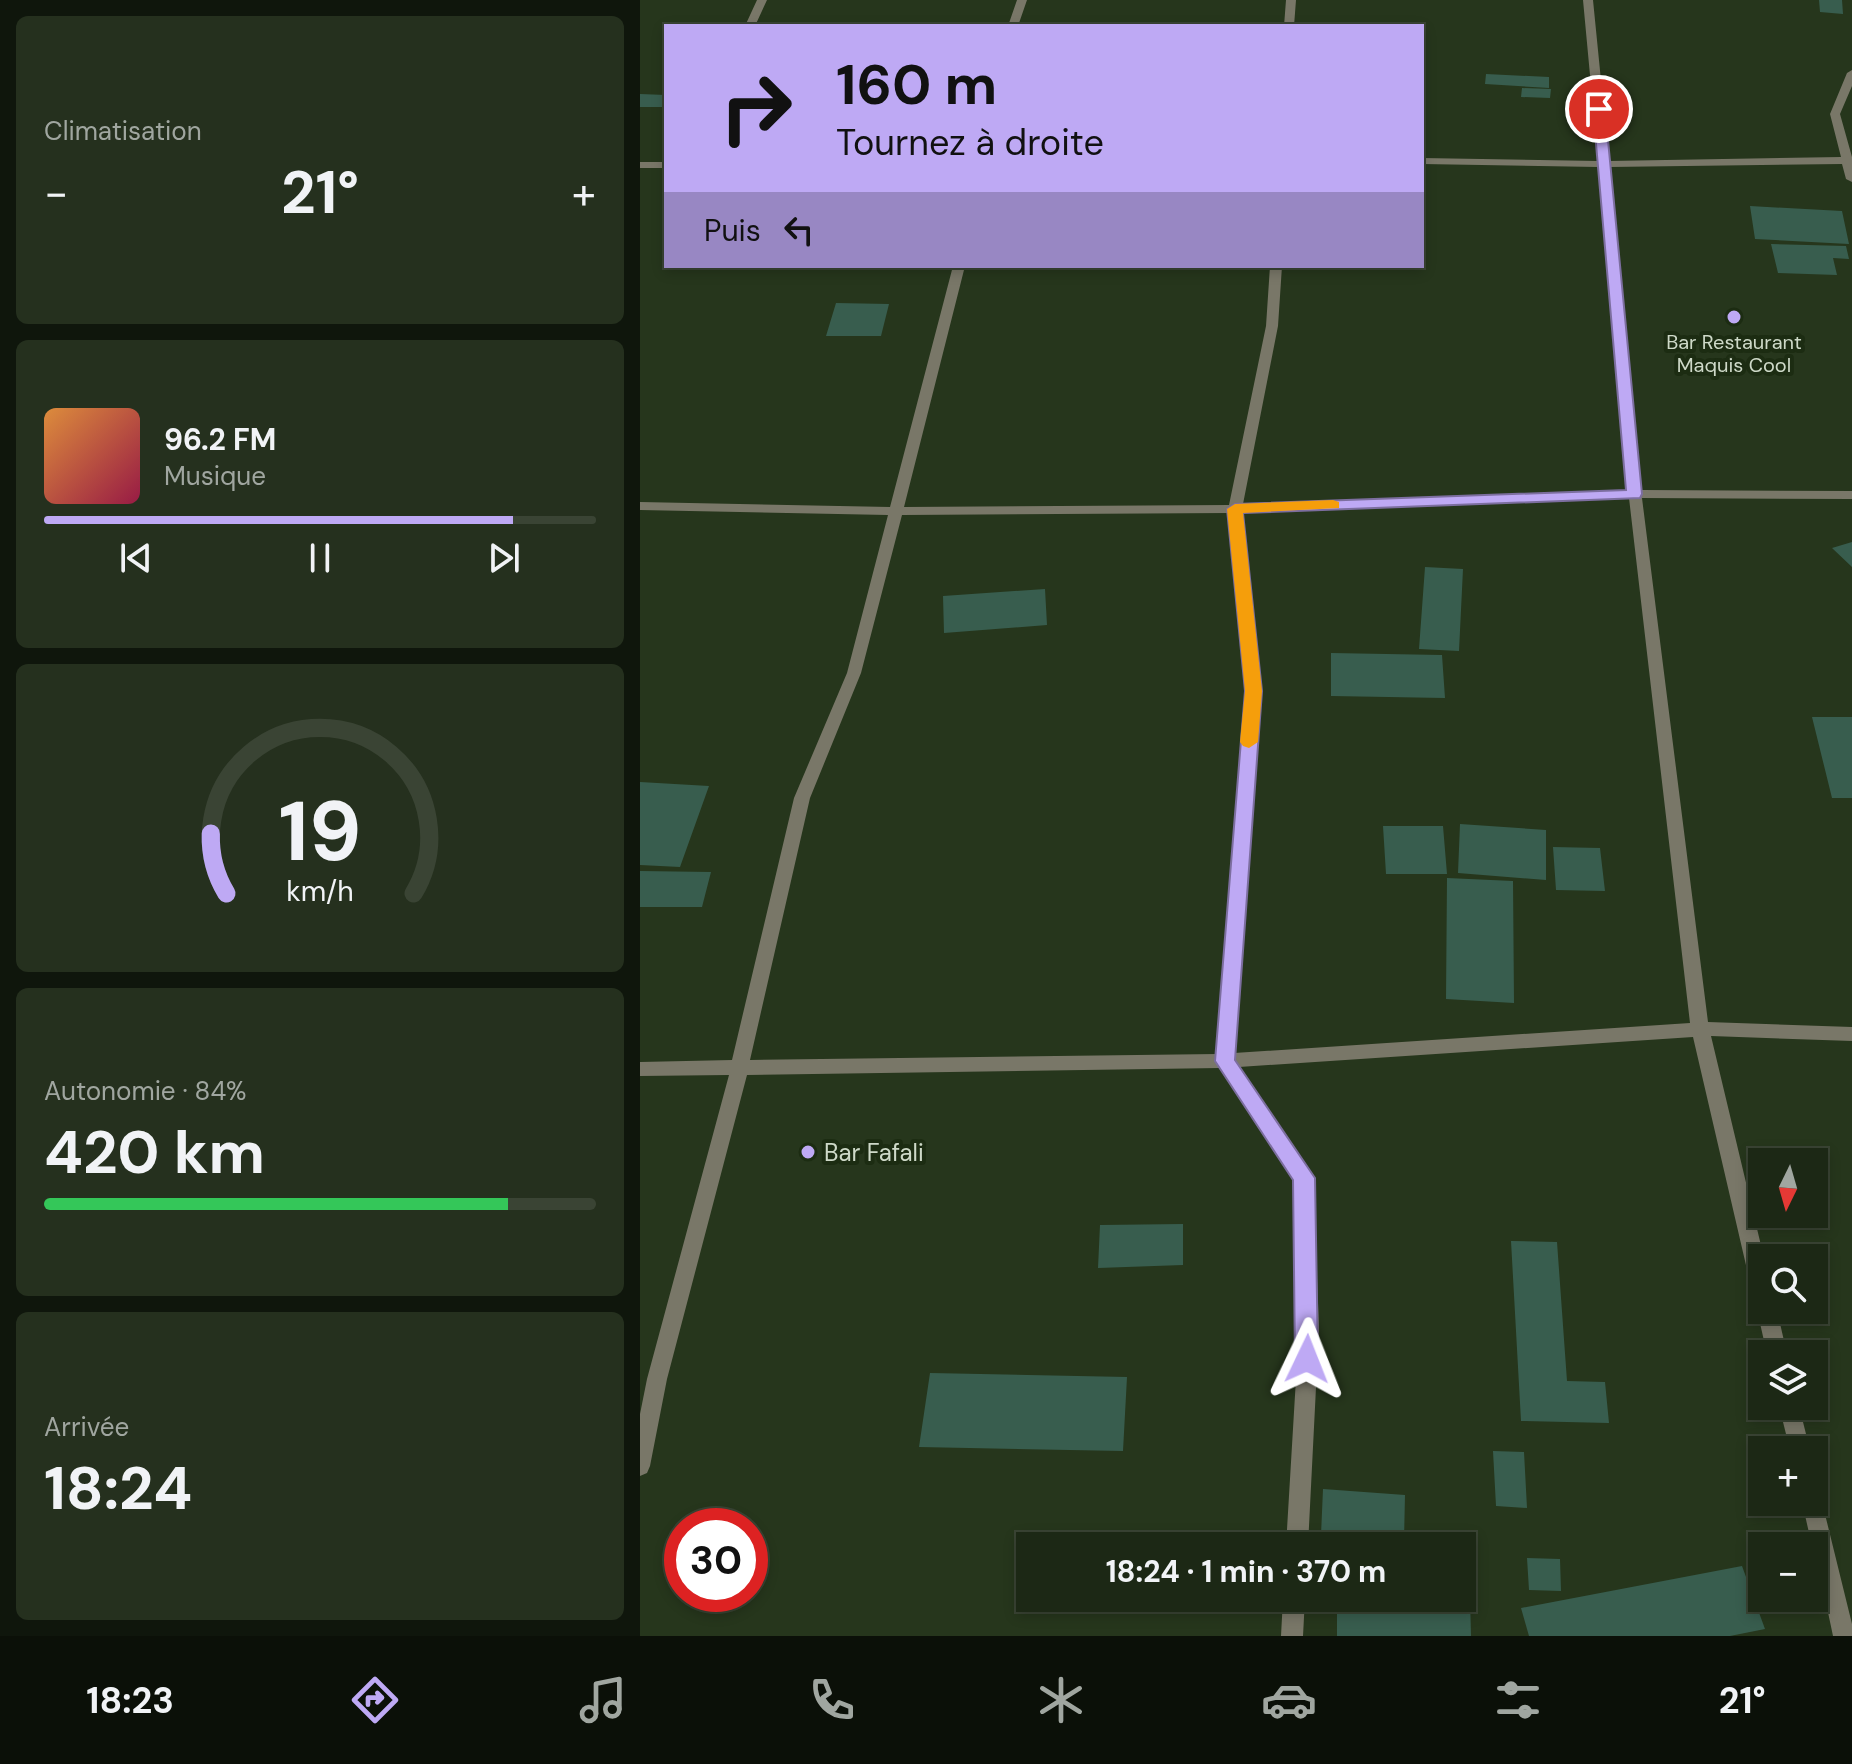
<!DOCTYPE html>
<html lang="fr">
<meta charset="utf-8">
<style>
body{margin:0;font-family:"DM Sans",sans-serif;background:#25301e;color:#f1f3f6;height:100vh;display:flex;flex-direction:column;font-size:30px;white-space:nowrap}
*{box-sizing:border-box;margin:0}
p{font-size:26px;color:#a0a6a0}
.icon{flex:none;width:44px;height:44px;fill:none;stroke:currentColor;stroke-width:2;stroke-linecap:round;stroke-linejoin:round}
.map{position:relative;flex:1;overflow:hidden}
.panel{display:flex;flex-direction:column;gap:16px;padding:16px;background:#0f160c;width:640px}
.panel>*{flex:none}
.hud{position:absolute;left:24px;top:24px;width:760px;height:244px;border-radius:0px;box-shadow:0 4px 12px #0003,0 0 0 2px #3a4434;background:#bea9f4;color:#111;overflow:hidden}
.needle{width:52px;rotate:185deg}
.tools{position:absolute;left:1108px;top:1148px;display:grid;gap:16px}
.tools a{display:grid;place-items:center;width:80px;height:80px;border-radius:0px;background:#1c2815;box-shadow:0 4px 12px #0003,0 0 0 2px #3a4434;font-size:40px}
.speed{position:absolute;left:24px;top:1508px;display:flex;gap:16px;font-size:40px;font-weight:700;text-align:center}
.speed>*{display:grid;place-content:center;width:104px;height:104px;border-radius:50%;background:#1c2815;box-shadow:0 4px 12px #0003,0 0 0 2px #3a4434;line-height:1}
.speed .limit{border:12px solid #d22;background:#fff;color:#111}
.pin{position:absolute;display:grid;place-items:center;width:68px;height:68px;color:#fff;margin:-34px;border:4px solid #fff;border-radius:50%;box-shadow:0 2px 8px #0007}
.me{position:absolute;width:88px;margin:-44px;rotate:2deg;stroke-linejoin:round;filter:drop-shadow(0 0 6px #0008)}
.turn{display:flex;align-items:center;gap:28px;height:168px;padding:0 40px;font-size:36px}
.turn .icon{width:104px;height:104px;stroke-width:2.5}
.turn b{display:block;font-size:56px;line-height:68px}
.then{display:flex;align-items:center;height:76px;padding:0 40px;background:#0003;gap:16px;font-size:30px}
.big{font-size:60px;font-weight:700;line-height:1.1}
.panel .tile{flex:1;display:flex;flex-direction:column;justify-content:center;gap:12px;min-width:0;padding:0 28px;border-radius:12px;background:#25301e}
.panel .dial{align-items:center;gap:0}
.dial svg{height:208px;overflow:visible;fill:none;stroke:#3a4434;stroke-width:7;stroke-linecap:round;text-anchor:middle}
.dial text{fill:#f1f3f6;stroke:none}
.song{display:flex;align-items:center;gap:24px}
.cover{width:96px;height:96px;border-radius:12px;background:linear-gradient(135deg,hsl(30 70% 55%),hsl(340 70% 35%))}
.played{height:8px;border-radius:4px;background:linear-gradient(90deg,#bea9f4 85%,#3a4434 85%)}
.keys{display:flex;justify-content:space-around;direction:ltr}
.heat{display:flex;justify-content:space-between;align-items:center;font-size:44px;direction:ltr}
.charge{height:12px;border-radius:6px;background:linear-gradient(90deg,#34c759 84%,#3a4434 0)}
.trip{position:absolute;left:376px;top:1532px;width:460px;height:80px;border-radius:0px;background:#1c2815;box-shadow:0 4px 12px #0003,0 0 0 2px #3a4434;font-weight:700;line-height:80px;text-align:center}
.tabs{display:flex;height:128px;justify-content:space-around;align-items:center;background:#0b1008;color:#a0a6a0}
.tabs .icon{width:56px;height:56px}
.tabs .selected{color:#bea9f4}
.tabs b{font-size:36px;color:#f1f3f6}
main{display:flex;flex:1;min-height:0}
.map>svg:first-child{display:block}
.building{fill:#385d4e}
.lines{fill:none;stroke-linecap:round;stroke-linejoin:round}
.minor{fill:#797768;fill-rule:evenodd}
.route{fill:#bea9f4;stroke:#7c6e9f;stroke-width:2}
.slow{fill:#f59e0b}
.poi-dot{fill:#bea9f4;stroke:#1c2c12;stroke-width:3}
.labels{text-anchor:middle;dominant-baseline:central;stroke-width:8;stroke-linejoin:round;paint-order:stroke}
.far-poi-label{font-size:20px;fill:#ced9c8;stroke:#1c2c12}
.poi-label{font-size:24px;fill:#ced9c8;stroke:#1c2c12;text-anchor:start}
</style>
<main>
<section class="panel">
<div class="tile"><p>Climatisation</p>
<div class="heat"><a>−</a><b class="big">21°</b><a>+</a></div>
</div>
<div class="tile">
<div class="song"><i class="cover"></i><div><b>96.2 FM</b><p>Musique</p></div></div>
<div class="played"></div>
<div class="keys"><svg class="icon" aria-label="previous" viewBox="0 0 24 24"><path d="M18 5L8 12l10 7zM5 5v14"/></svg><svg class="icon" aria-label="pause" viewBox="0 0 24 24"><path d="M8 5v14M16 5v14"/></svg><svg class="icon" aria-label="next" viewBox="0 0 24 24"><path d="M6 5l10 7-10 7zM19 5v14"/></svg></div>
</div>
<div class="tile dial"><svg viewBox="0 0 100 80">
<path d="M14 69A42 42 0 1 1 86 69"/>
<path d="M14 69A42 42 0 0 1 8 46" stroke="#bea9f4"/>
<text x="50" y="56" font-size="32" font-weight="700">19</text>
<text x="50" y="72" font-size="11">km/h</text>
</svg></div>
<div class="tile"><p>Autonomie · 84%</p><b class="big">420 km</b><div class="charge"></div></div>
<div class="tile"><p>Arrivée</p><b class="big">18:24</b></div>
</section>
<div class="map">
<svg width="1212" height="1636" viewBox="0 0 1212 1636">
<rect width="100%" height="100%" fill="#26361c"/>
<path class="building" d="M 1179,0 L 1202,0 L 1203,14 L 1180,12 Z
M 846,74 L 909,77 L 909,88 L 845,84 Z
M 882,88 L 911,89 L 910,98 L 881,97 Z
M 0,94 L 26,95 L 26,107 L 0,107 Z
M 1110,206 L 1202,211 L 1209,244 L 1115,239 Z
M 1131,244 L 1206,246 L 1209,259 L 1193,258 L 1197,275 L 1138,273 Z
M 196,303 L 249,304 L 241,336 L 186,336 Z
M 1212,542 L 1212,567 L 1192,548 Z
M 785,567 L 823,569 L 819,651 L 779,649 Z
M 405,589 L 407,625 L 304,633 L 303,596 Z
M 691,653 L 802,655 L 805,698 L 691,696 Z
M 1172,717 L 1212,717 L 1212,798 L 1192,798 Z
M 0,782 L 69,786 L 40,867 L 0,865 Z
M 820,824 L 906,830 L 906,880 L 818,873 Z
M 743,826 L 803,826 L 807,874 L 746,874 Z
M 913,847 L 960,848 L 965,891 L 916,890 Z
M 0,871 L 71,872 L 62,907 L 0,907 Z
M 807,878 L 873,881 L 874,1003 L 806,999 Z
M 543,1224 L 543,1265 L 458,1268 L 460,1225 Z
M 871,1241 L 917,1242 L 927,1381 L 965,1382 L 969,1423 L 881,1421 Z
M 290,1373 L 487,1377 L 483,1451 L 279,1447 Z
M 853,1451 L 884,1452 L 887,1508 L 856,1506 Z
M 683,1489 L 765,1495 L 764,1541 L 681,1535 Z
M 887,1558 L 920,1559 L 921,1591 L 889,1590 Z
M 1102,1566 L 1125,1629 L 1090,1636 L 889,1636 L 881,1608 Z
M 830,1597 L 831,1636 L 697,1636 L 697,1598 Z"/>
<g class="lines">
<path class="minor" d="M 117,0 L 127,0 L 115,26 L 105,26 Z
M 377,0 L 387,0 L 378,26 L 368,26 Z
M 646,0 L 656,0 L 654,26 L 644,26 Z
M 943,0 L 953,0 L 969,161 L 1201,157 L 1190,114 L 1207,73 L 1212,70 L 1212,86 L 1200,114 L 1212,157 L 1212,182 L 1206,179 L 1202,164 L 970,167 L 1001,490 L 1212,491 L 1212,499 L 1002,498 L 1068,1022 L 1212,1027 L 1212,1041 L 1071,1036 L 1124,1258 L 1122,1300 L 1115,1297 L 1112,1291 L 1053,1037 L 599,1067 L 673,1178 L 679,1328 L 668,1546 L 646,1546 L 659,1328 L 655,1180 L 580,1068 L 107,1075 L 27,1379 L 10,1466 L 7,1473 L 0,1476 L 0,1414 L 7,1379 L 89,1075 L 0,1076 L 0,1062 L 92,1060 L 154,798 L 207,673 L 248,515 L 0,510 L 0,502 L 250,507 L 313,266 L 325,266 L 264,507 L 589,505 L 626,326 L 630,266 L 642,266 L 638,326 L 603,504 L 988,490 L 958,167 L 782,164 L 782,158 L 958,161 ZM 989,498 L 1050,1023 L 594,1053 L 621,691 L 602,513 ZM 589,513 L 605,691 L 577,1054 L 110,1060 L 170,798 L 221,673 L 262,515 Z
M 0,162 L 26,162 L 26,168 L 0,168 Z
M 1122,1303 L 1122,1310 L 1137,1310 L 1147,1354 L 1127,1354 L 1117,1310 Z
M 1139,1406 L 1159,1406 L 1170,1450 L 1150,1450 Z
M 1174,1493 L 1179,1495 L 1182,1502 L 1212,1624 L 1212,1636 L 1193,1636 L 1174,1546 L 1172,1546 L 1162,1502 L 1174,1502 Z
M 643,1598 L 665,1598 L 663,1636 L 641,1636 Z"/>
</g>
<path class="route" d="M 959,106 L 965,109 L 1002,494 L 1000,498 L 603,513 L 622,691 L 595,1060 L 675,1178 L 678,1359 L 675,1366 L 667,1369 L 659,1366 L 655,1359 L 653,1180 L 575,1061 L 605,691 L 587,509 L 595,504 L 986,490 L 953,109 Z"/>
<path class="slow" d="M 693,500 L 699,502 L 699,508 L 603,513 L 622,691 L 618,742 L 609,748 L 603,746 L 600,742 L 605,691 L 587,509 L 595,504 Z"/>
<g class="poi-dot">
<circle cx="1094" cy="317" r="8"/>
<circle cx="168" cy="1152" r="8"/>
</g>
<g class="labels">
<g class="far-poi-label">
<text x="1094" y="342">Bar Restaurant<tspan x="1094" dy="23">Maquis Cool</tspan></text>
</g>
<g class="poi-label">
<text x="184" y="1152">Bar Fafali</text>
</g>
</g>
</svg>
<div class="tools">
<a><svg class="needle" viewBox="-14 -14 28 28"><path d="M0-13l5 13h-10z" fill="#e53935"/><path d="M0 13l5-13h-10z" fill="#a0a6a0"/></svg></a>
<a><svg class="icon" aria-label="search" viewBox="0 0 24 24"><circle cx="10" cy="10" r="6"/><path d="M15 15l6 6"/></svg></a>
<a><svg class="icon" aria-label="layers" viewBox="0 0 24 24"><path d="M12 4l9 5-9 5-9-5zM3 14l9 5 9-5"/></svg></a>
<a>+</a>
<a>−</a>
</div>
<div class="speed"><div class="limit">30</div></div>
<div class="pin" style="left:959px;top:109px;background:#d93025"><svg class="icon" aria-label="arrive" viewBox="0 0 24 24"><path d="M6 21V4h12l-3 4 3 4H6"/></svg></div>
<svg class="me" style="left:667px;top:1359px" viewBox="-20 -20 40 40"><path d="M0-17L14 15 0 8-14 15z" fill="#bea9f4" stroke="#fff" stroke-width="4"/></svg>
<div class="trip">18:24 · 1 min · 370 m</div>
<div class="hud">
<div class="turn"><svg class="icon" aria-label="right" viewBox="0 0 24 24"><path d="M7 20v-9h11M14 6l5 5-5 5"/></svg><div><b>160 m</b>Tournez à droite</div></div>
<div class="then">Puis<svg class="icon" aria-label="left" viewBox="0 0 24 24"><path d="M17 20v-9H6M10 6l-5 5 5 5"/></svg></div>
</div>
</div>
</main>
<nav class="tabs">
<b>18:23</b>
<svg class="icon selected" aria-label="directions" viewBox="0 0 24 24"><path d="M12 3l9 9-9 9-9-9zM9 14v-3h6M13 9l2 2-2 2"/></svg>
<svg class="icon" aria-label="music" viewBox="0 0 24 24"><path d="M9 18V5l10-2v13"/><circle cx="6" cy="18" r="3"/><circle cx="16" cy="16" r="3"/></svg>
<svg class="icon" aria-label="phone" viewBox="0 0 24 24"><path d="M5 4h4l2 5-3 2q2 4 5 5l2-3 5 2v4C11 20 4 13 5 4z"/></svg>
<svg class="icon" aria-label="climate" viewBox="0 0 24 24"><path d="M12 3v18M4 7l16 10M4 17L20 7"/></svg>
<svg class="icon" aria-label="car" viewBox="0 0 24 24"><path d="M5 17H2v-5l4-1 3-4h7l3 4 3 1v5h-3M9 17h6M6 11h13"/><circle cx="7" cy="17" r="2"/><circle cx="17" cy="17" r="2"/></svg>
<svg class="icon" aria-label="filters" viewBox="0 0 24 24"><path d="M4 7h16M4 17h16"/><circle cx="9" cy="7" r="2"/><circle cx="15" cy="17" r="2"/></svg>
<b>21°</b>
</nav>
